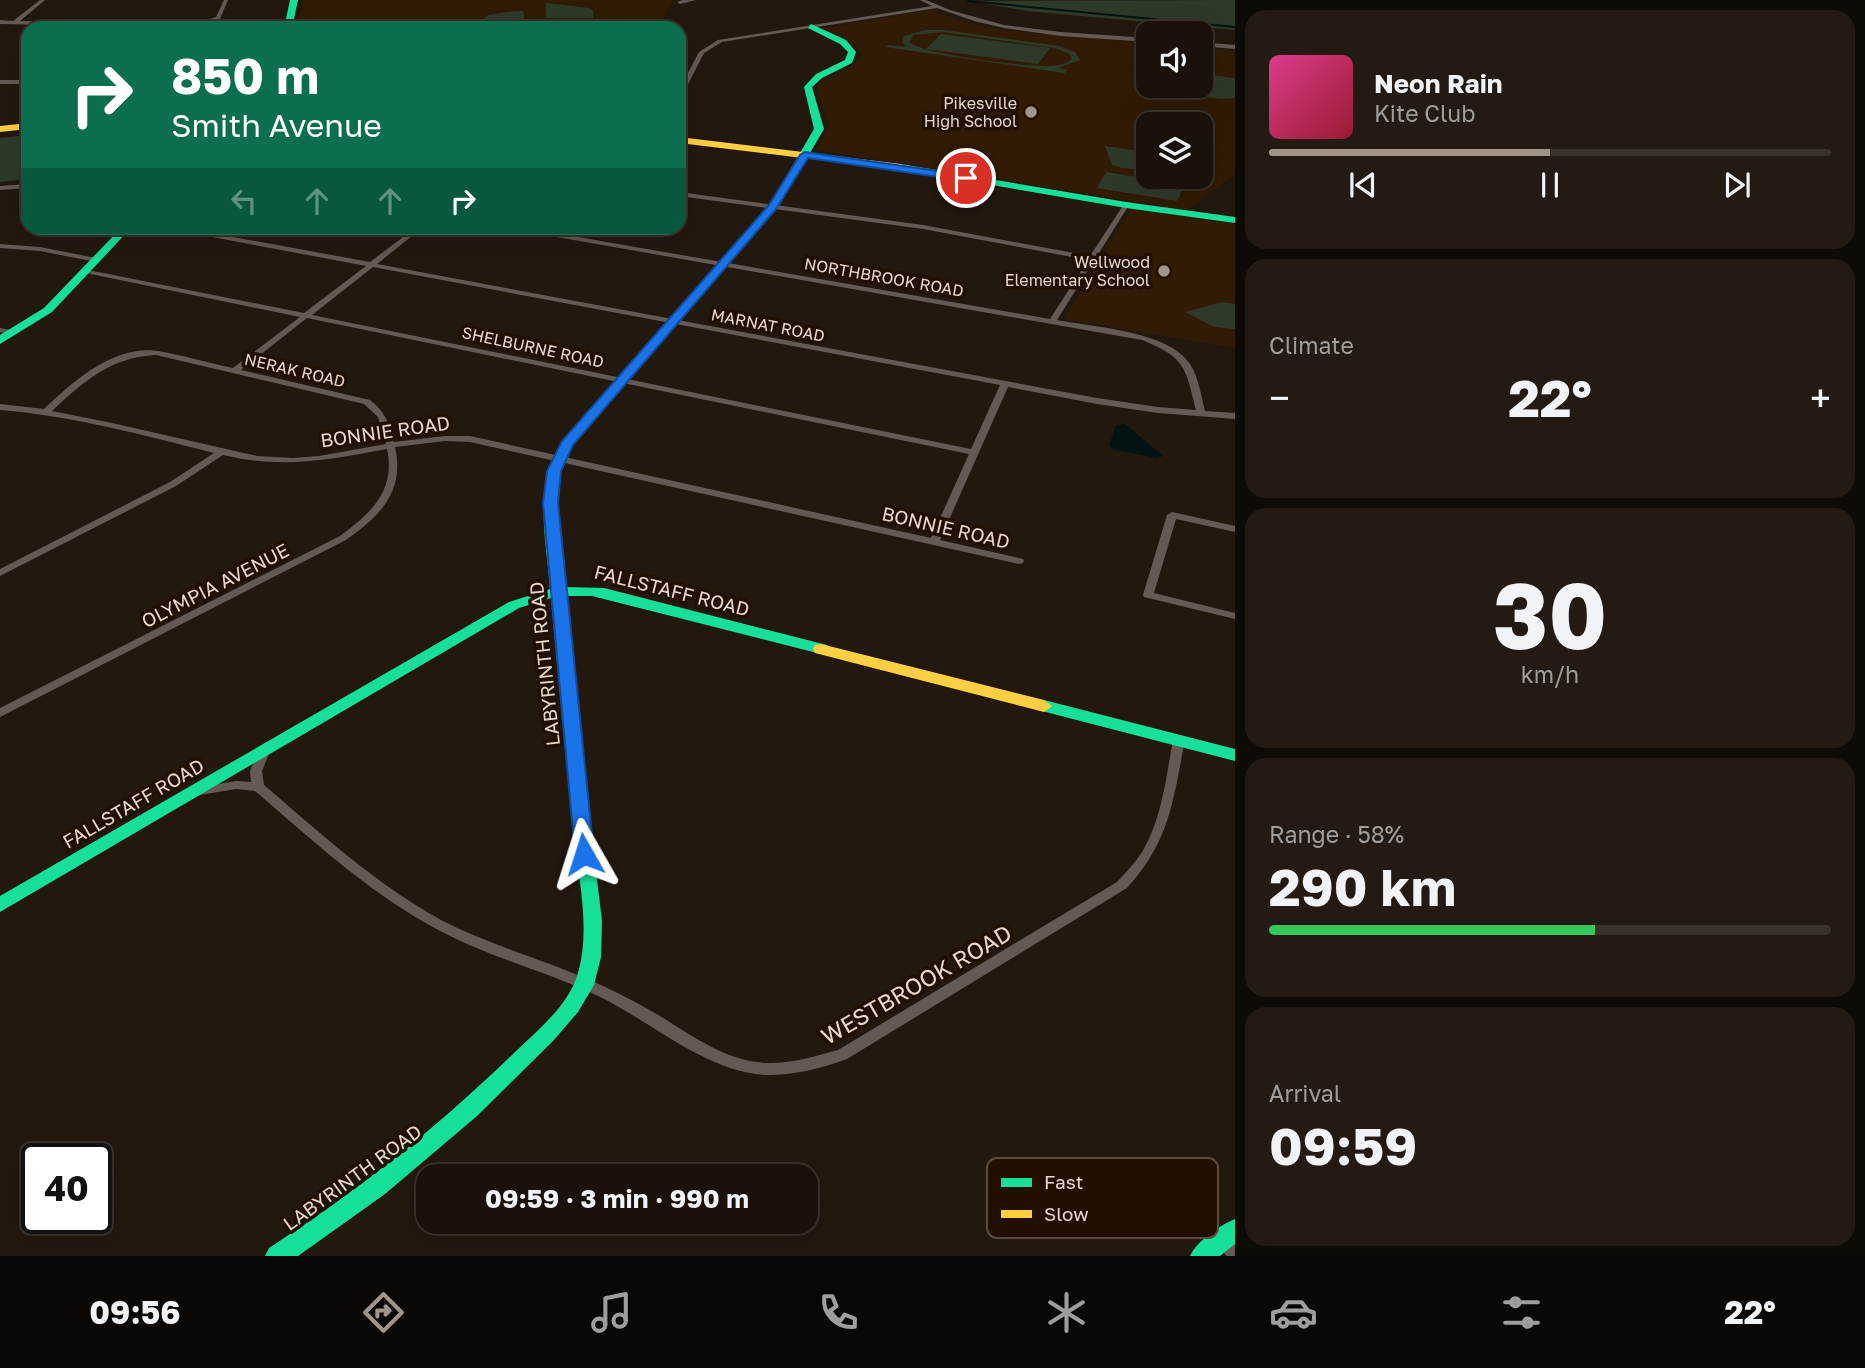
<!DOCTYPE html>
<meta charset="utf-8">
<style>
body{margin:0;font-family:"Golos Text",sans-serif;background:#231b13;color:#f1f3f6;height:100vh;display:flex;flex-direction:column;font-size:26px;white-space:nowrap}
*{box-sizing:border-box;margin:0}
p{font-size:23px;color:#9f9e9c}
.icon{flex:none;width:38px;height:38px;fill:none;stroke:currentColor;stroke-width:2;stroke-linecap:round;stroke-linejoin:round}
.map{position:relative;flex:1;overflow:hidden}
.side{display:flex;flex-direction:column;gap:10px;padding:10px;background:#0e0a06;width:630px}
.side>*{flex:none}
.top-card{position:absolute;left:21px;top:21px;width:665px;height:214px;border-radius:21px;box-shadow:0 7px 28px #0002,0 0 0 2px #38322b;background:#0b6e4f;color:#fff;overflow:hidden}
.buttons{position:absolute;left:1136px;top:21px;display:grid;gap:14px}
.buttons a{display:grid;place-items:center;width:77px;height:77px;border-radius:14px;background:#1a120a;box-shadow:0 7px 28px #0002,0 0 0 2px #38322b;font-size:35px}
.speed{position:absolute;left:21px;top:1143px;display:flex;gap:14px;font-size:35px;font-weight:700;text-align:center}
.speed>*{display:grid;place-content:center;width:91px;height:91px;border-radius:50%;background:#1a120a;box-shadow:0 7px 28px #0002,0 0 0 2px #38322b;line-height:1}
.speed .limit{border:4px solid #111;border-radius:10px;background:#fff;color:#111}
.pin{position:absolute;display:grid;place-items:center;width:60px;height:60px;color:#fff;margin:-30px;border:4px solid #fff;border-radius:50%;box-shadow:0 2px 7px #0007}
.me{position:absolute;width:77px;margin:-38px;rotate:354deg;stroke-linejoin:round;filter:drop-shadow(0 0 5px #0008)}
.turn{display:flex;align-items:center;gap:24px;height:147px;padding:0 35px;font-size:32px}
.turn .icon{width:91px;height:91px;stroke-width:2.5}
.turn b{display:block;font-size:49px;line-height:60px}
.lanes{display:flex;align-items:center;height:66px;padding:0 35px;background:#0003;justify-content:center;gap:35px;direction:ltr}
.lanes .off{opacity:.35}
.big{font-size:52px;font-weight:700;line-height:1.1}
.side .widget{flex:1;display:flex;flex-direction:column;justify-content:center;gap:10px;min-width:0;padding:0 24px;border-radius:21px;background:#231b13}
.side .dial{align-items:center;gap:0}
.dial b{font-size:91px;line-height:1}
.song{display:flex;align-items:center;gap:21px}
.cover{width:84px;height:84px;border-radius:10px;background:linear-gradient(135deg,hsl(330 70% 55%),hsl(350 70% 35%))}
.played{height:7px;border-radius:4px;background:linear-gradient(90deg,#a1958a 50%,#38322b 50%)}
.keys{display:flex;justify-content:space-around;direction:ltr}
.heat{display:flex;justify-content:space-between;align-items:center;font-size:38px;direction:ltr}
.charge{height:10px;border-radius:5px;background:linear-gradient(90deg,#34c759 58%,#38322b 0)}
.trip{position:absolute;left:416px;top:1164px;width:402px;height:70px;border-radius:21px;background:#1a120a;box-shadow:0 7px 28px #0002,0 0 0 2px #38322b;font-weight:700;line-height:70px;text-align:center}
.dock{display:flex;height:112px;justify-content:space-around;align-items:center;background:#0a0704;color:#9f9e9c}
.dock .icon{width:49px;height:49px}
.dock .on{color:#a1958a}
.dock b{font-size:32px;color:#f1f3f6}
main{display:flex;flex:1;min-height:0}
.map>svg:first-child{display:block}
.built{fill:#311b04;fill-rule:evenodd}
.green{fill:#2e3a28;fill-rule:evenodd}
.water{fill:#031213}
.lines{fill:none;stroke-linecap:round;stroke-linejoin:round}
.stream{stroke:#031213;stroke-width:2}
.street{fill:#645953;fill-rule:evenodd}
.fast{fill:#16e098;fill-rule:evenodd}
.slow{fill:#ffcf43;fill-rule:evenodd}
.route{fill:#1a73e8;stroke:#114b97;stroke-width:2}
.poi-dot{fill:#a1958a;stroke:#210f00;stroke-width:2.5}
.labels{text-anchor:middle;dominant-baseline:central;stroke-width:7;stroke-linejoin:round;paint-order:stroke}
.far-poi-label{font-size:16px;fill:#e5d8cc;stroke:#210f00;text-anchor:end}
.far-street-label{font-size:16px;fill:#e5d8cc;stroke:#210f00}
.street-label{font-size:19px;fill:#e5d8cc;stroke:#210f00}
.near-street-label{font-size:23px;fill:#e5d8cc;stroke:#210f00}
.key{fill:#210f00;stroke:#5c4b3d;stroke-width:2}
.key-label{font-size:19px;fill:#e5d8cc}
</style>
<main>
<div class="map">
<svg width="1235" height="1256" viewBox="0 0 1235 1256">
<rect width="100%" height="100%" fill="#23180e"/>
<path class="built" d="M 303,0 L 674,0 L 658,28 L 298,28 Z
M 931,10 L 967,23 L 1002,30 L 1148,43 L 1148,86 L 1200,86 L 1201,47 L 1235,50 L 1235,174 L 1187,210 L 817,150 L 829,127 L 827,115 L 818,97 L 817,87 L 823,80 L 855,64 L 862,55 L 855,44 L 824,28 ZM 1148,124 L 1200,124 L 1200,177 L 1148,177 Z
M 1131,209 L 1235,222 L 1235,348 L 1064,319 Z"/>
<path class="green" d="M 1235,0 L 1235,30 L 1027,11 L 969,1 Z
M 546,3 L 589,8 L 593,11 L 593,18 L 546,18 Z
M 514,11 L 523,11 L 525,21 L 521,24 L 481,25 L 480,22 L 488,15 Z
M 925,30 L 944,30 L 1059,46 L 1075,52 L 1080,60 L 1058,68 L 1067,70 L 1065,73 L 885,47 L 888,45 L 907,47 L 902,42 L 904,36 ZM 943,32 L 1055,48 L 1068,53 L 1072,59 C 1066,64 1059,65 1051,66 C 1029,67 924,55 909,42 L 914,35 Z
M 941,34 L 1050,48 L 1038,64 L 926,49 Z
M 1201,74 L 1235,78 L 1235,98 L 1220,99 L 1157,90 L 1160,86 L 1200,86 Z
M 28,135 L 28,179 L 0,182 L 0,138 Z
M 1105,146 L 1148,152 L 1148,170 L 1122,168 L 1112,165 Z
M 1106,172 L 1185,185 L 1177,201 L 1097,188 Z
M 1222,302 L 1235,304 L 1235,329 L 1214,327 L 1185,312 Z"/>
<path class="water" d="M 1125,424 L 1163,456 L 1157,458 L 1112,449 L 1109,446 L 1116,425 Z"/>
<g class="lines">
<path class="stream" d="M 968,1 L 1235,27"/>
<path class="street" d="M 40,0 L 45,0 L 20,21 L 193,24 L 216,17 L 224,0 L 228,0 L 220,19 L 193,28 L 0,24 L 0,20 L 13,21 Z
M 683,0 L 696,0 L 680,4 L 677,2 Z
M 920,0 L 926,0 L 950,10 L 1004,25 L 1061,32 L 1148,38 L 1148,42 L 1061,36 L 1004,28 L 974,21 L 937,8 L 722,42 L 704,53 L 682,96 L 679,98 L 679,90 L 699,52 L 718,40 L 932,6 Z
M 1200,42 L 1235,45 L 1235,49 L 1200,46 Z
M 0,80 L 28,80 L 28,84 L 0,84 Z
M 28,184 L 28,188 L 0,190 L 0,186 Z
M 679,192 L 923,225 L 1090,256 L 1124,204 L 1128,204 L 1129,205 L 1057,320 C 1093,327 1169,331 1190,364 C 1199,378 1201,396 1205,411 L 1235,413 L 1235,419 L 1158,413 L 1097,404 L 1008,387 L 940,540 L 1023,559 L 1024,561 L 1023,563 L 1019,564 L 470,442 L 445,441 L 395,447 C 405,492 380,516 346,540 L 0,717 L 0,708 L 340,536 C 371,513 396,491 387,449 C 328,460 283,469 223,455 L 176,486 L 0,576 L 0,569 L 170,482 L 214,453 C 143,435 73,416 0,410 L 0,404 L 44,409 C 74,381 113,345 158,351 C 183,355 208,363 233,368 L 300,317 L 86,273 L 83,273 L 83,269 L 304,313 L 366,266 L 175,230 L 172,228 L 184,228 L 370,262 L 415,228 L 422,228 L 377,264 L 1097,398 L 1158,407 L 1196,410 C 1186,368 1185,357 1142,340 L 517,230 L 514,228 L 526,228 L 1050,319 L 1088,260 L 923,229 L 679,196 ZM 373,267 L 1000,385 L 971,449 L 312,315 ZM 307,318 L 969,454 L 931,538 L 470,436 L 445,436 L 394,442 C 390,425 385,411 370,400 L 241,370 ZM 156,355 L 364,404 L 378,417 L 386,444 L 319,456 L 293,458 L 257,456 L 112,423 L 52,411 C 84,381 111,357 156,355 Z
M 0,244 L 40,247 L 96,258 L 100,260 L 96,262 L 40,251 L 0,248 Z
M 0,328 L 15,331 L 16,333 L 12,335 L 0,332 Z
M 1172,512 L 1235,526 L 1235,532 L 1176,519 L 1154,593 L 1235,613 L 1235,619 L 1144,597 L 1143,595 L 1167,515 Z
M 1179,736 L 1183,737 L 1185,740 C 1173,800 1170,841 1127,888 L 847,1059 C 823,1068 795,1075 769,1075 C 708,1074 651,1021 598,996 C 543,970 484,956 431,926 C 366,890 311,839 255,791 L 236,789 L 200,795 L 196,794 L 194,791 L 196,788 L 200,787 L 236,781 L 251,782 L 250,771 L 258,751 L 260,748 L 268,748 L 270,751 L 262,771 L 264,785 C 320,833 376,884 441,920 C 493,947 550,961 603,986 C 623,995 641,1005 660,1016 C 694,1037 729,1063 770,1063 C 794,1063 816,1056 838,1050 L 1117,882 C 1126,872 1135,863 1142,852 C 1162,819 1166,777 1173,740 L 1175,737 Z
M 1222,1234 L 1228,1236 L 1235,1243 L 1235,1256 L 1227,1256 L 1216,1246 L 1214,1241 L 1216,1236 Z"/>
<path class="fast" d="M 290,0 L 298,0 L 292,28 L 284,28 Z
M 811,24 L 846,40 L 856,52 L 852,63 L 822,78 L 812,87 L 824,129 L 777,209 L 573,445 L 561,471 L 557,503 L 565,587 L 604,588 L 827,645 L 829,649 L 827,653 L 821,654 L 592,596 L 566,596 L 569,620 L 561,625 L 553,620 L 551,598 L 519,608 L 0,912 L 0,896 L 509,602 L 550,589 C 546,536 533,489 562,441 L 769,206 L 814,129 L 804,87 L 816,74 L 845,60 L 848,52 L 840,44 L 808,28 Z
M 901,164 L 1126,202 L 1235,217 L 1235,223 L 1126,208 L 898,169 L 896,167 Z
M 121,228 L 131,228 L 52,312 L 0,344 L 0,335 L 44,308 Z
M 1044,700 L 1235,749 L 1235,761 L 1038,710 L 1036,706 Z
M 582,823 L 589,825 L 591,830 L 602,921 L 601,957 L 594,985 L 578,1012 L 553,1041 L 477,1116 L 385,1194 L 298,1256 L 265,1256 L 269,1248 C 358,1191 439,1126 515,1052 C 538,1030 569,1005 578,973 C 591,928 578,876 573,830 L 575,825 Z
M 1235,1219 L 1235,1244 L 1220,1256 L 1190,1256 C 1197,1241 1220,1225 1235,1219 Z"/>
<path class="slow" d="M 28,123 L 28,129 L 0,132 L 0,126 Z
M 679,137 L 901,164 L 906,167 L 901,170 L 679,143 Z
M 561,615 L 569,620 L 591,830 L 589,835 L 575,835 L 573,830 L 553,620 Z
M 821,644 L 1044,700 L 1052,706 L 1044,712 L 815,653 L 813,649 L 815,645 Z"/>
</g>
<path class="route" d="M 805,152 L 966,175 L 971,178 L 966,181 L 808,158 L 776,209 L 573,445 L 561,471 L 558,503 L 594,854 L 591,859 L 578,859 L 575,854 L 543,503 L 547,471 L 562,441 L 769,205 L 800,155 Z"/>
<g class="poi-dot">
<circle cx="1031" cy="112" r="7"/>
<circle cx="1164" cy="271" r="7"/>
</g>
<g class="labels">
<g class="far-poi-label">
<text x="1017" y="103">Pikesville<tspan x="1017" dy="18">High School</tspan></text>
<text x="1150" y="262">Wellwood<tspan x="1150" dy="18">Elementary School</tspan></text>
</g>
<g class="far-street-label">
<text transform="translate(884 277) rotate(10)">NORTHBROOK ROAD</text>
<text transform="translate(768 325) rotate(11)">MARNAT ROAD</text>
<text transform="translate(533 347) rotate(12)">SHELBURNE ROAD</text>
<text transform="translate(295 370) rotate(13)">NERAK ROAD</text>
</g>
<g class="street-label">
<text transform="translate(385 431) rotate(-8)">BONNIE ROAD</text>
<text transform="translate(946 527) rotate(13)">BONNIE ROAD</text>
<text transform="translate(215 585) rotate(-27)">OLYMPIA AVENUE</text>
<text transform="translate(672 590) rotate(14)">FALLSTAFF ROAD</text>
<text transform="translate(544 664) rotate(-96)">LABYRINTH ROAD</text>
<text transform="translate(133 803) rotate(-30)">FALLSTAFF ROAD</text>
<text transform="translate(352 1177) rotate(-36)">LABYRINTH ROAD</text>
</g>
<g class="near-street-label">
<text transform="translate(916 984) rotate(-30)">WESTBROOK ROAD</text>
</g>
</g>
<rect x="987" y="1158" width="231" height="80" rx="10" class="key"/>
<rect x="1001" y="1178" width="31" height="9" fill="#16e098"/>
<rect x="1001" y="1210" width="31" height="8" fill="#ffcf43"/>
<g class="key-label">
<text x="1044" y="1189">Fast</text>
<text x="1044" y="1221">Slow</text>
</g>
</svg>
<div class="buttons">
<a><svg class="icon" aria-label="sound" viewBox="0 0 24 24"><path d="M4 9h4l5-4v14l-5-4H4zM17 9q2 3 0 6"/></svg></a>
<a><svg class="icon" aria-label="layers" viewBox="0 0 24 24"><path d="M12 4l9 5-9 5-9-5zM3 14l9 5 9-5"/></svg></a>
</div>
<div class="speed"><div class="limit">40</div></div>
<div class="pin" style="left:966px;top:178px;background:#d93025"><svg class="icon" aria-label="arrive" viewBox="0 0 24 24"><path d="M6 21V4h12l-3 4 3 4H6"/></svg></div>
<svg class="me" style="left:584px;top:854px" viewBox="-20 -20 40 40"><path d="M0-17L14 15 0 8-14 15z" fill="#1a73e8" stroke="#fff" stroke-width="4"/></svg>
<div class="trip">09:59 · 3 min · 990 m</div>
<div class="top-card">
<div class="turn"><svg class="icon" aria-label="right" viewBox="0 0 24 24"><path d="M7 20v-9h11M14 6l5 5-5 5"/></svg><div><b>850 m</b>Smith Avenue</div></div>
<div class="lanes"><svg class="icon off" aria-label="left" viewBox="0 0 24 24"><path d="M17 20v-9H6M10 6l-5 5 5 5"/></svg><svg class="icon off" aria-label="ahead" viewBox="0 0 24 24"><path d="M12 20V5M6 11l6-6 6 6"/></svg><svg class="icon off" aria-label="ahead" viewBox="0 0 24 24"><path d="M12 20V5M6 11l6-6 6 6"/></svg><svg class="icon" aria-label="right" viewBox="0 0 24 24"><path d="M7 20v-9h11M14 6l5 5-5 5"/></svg></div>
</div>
</div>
<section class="side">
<div class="widget">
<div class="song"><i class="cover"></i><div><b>Neon Rain</b><p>Kite Club</p></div></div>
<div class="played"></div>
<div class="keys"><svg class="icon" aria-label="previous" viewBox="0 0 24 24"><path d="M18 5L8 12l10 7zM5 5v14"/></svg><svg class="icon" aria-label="pause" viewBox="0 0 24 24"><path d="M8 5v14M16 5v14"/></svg><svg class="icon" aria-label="next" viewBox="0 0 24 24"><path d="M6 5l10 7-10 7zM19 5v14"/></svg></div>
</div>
<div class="widget"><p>Climate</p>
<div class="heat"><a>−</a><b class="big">22°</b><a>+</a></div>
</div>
<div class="widget dial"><b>30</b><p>km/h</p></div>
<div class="widget"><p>Range · 58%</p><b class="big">290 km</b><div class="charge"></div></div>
<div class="widget"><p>Arrival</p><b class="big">09:59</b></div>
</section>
</main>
<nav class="dock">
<b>09:56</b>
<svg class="icon on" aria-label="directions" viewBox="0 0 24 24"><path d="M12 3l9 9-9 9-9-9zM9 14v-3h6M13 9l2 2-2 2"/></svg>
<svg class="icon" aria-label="music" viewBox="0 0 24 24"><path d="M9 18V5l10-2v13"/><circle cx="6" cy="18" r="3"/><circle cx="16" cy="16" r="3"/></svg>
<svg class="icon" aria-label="phone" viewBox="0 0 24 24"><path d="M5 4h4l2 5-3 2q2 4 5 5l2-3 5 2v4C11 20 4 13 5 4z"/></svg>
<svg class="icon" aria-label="climate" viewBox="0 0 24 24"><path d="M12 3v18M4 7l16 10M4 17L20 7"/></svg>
<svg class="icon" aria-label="car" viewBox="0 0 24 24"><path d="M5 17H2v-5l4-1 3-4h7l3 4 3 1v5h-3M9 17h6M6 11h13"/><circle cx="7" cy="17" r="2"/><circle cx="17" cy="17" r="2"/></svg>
<svg class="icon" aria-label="filters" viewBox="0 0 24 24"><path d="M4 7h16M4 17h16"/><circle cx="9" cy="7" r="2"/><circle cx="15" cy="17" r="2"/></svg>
<b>22°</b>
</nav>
